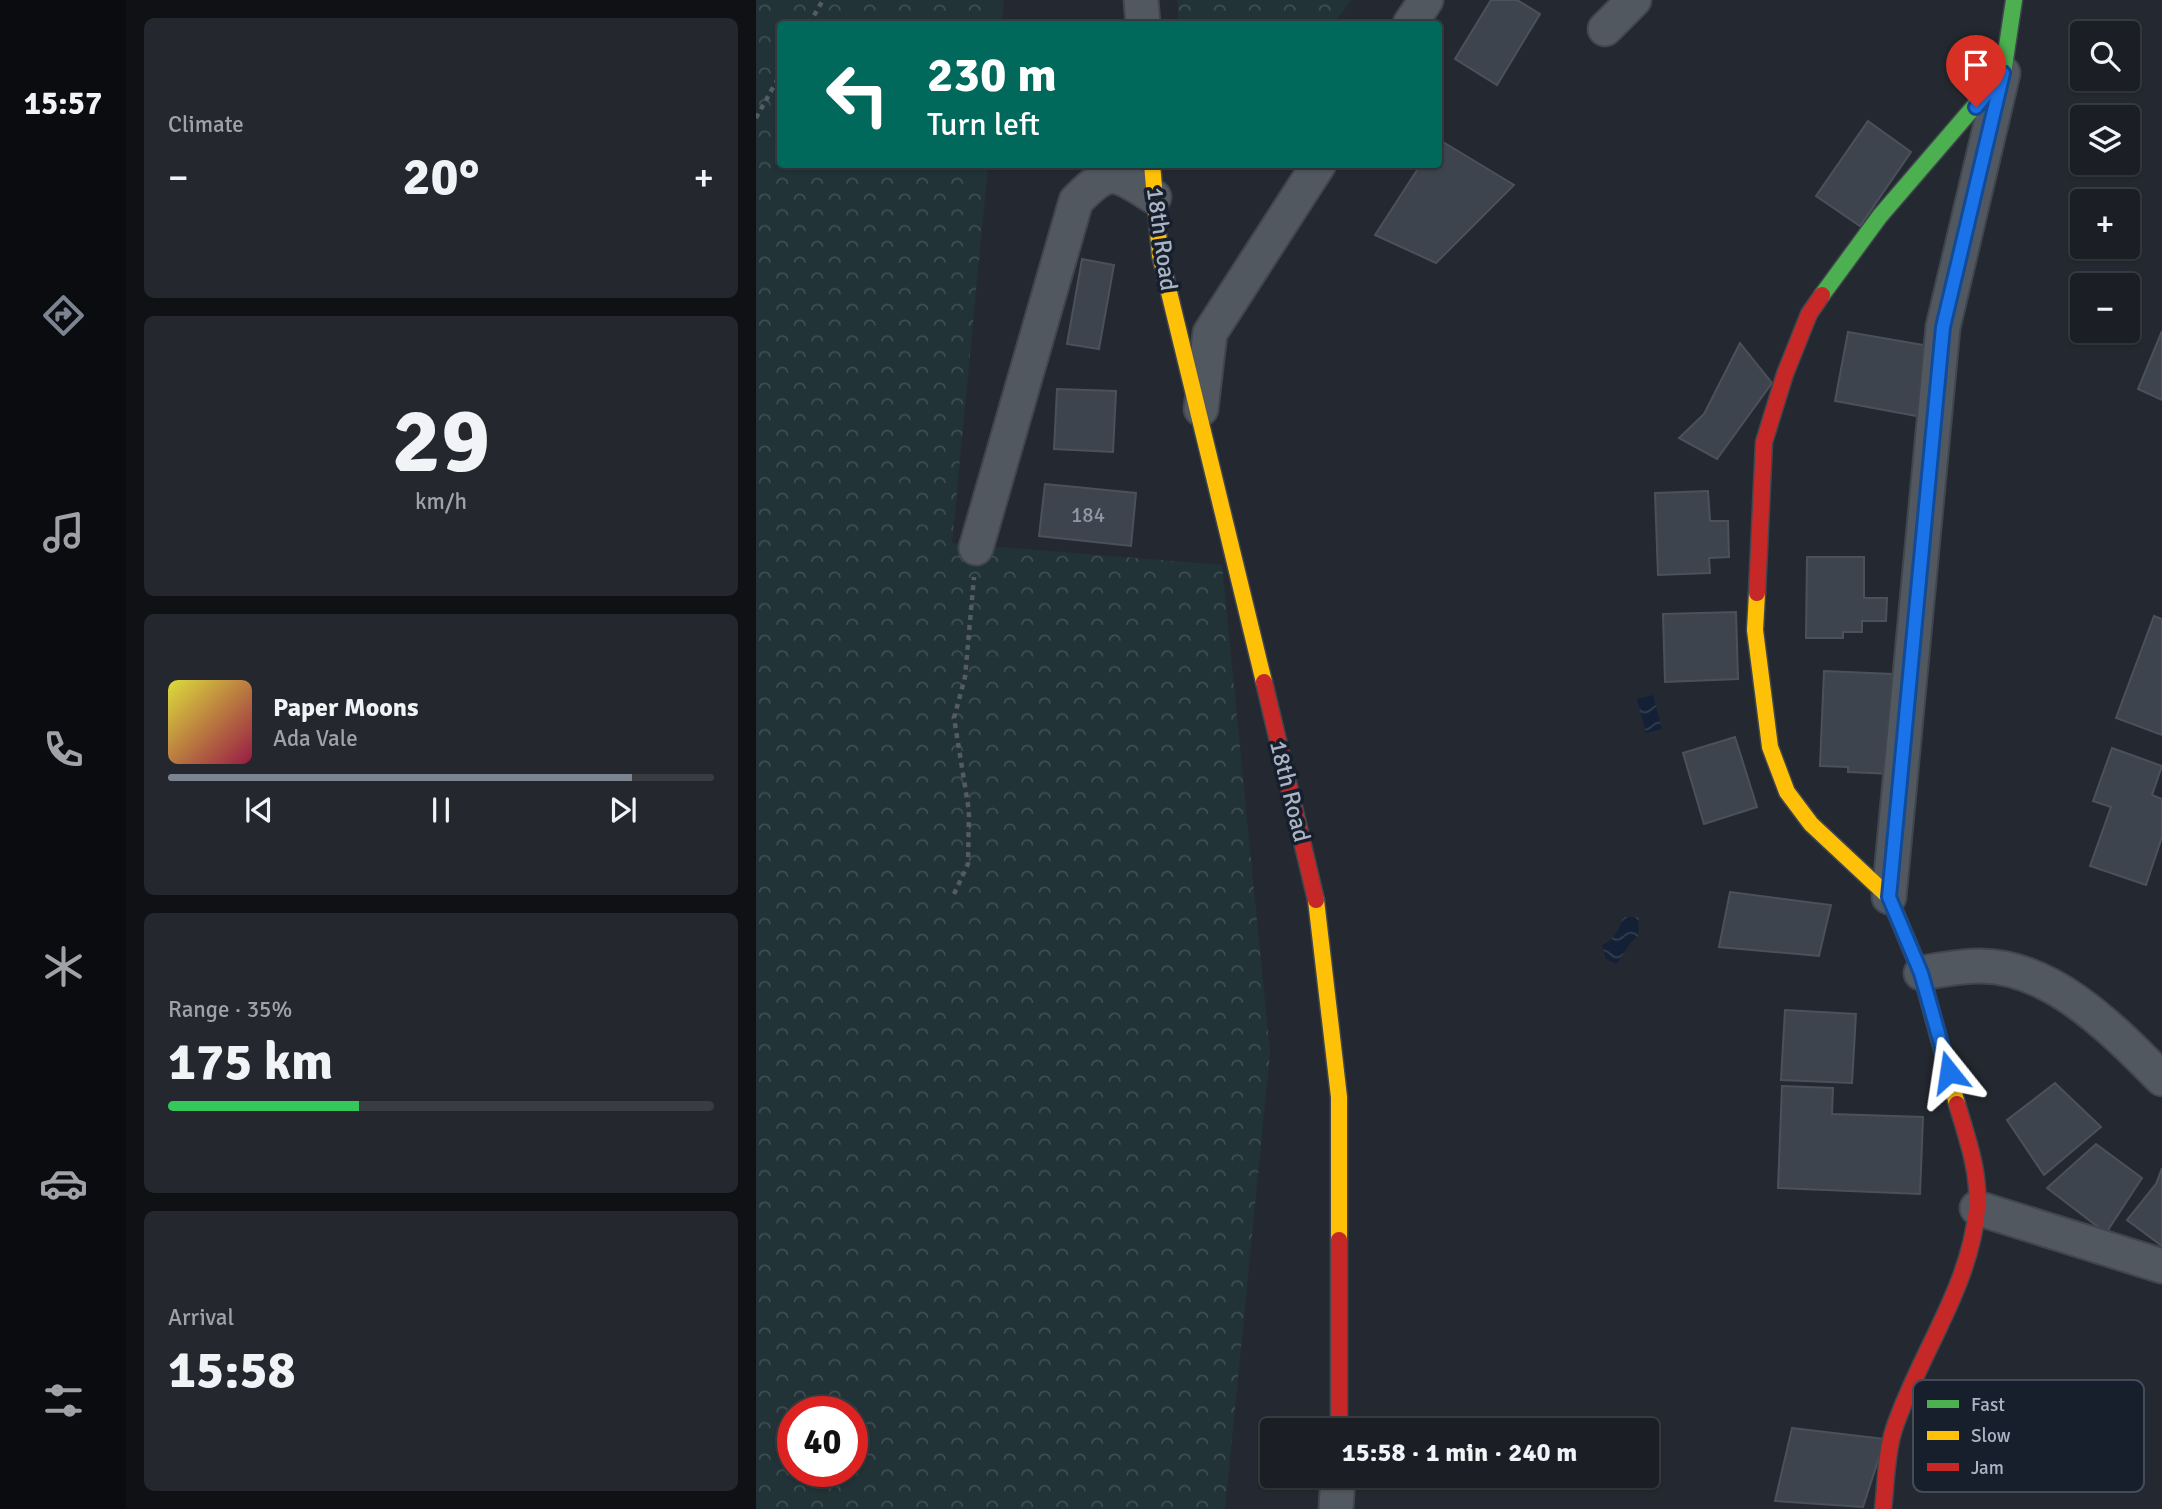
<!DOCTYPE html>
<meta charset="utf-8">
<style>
body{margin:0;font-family:Signika,sans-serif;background:#24272d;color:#f1f3f6;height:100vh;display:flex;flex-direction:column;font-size:26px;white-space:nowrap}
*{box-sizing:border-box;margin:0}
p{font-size:23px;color:#a0a2a7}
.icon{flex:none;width:38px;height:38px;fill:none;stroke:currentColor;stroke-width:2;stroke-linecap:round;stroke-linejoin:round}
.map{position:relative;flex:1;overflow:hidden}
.details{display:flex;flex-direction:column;gap:18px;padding:18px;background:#0f1114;width:630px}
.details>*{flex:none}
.guide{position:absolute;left:21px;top:21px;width:665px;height:147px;border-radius:7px;box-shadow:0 2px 5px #0004,0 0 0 2px #393d42;background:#00695c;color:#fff;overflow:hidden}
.fabs{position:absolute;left:1314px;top:21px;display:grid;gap:14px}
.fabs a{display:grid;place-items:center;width:70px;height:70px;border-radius:7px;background:#1b1f25;box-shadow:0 2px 5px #0004,0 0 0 2px #393d42;font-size:35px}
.speed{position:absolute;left:21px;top:1396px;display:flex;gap:14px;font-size:35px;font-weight:700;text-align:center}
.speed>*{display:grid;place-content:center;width:91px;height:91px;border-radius:50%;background:#1b1f25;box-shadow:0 2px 5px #0004,0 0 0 2px #393d42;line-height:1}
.speed .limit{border:10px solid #d22;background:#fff;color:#111}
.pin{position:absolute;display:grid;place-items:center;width:60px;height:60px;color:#fff;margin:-72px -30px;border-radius:50% 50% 50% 0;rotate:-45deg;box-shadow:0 0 7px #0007}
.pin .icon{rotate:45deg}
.me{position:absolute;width:77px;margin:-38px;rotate:345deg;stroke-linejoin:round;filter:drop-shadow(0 0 5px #0008)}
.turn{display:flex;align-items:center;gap:24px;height:147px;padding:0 35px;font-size:32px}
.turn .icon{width:91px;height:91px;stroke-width:2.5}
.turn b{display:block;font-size:49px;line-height:60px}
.big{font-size:52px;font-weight:800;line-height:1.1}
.details .tile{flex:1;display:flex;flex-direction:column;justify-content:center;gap:10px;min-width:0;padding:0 24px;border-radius:10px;background:#24272d}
.details .dial{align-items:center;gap:0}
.dial b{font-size:91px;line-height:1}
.song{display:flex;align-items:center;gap:21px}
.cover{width:84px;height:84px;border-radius:10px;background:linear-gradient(135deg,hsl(60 70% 55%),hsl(340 70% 35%))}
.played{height:7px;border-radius:4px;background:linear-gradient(90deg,#7c8391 85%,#393d42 85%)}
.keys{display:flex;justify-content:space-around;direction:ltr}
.heat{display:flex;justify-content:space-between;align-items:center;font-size:38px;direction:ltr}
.charge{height:10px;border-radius:5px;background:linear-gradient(90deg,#34c759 35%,#393d42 0)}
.trip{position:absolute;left:504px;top:1418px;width:399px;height:70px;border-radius:7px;background:#1b1f25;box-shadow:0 2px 5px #0004,0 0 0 2px #393d42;font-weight:800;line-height:70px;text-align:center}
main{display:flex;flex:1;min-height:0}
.tab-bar{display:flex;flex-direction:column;width:126px;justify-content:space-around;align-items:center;background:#0b0c0f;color:#a0a2a7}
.tab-bar .icon{width:49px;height:49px}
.tab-bar .active{color:#7c8391}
.tab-bar b{font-size:32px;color:#f1f3f6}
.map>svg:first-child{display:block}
.forest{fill:url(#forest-crowns);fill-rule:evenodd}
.water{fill:url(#water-waves)}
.building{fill:#3e444d;stroke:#4b515a;stroke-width:2}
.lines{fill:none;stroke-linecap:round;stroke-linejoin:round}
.street-casing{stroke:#41464e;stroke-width:37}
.fast-casing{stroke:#41464e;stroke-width:19}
.slow-casing{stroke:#41464e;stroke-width:19}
.jam-casing{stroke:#41464e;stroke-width:19}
.path{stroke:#555b62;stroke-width:4.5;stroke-dasharray:5 5;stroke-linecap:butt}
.street{stroke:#525860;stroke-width:33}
.fast{stroke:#4caf50;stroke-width:16}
.slow{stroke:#ffc107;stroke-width:16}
.jam{stroke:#c62828;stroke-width:16}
.route-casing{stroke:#114b97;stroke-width:18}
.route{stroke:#1a73e8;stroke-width:12}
.labels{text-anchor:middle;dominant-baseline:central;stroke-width:7;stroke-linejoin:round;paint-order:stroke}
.number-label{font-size:21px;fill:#9098a7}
.street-label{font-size:24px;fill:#abb4c5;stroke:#171f2c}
.key{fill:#171f2c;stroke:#434c5a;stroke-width:2}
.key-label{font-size:19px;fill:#abb4c5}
</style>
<main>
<nav class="tab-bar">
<b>15:57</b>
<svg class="icon active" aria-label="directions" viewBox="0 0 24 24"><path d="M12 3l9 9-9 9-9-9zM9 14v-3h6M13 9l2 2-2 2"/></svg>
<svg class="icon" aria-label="music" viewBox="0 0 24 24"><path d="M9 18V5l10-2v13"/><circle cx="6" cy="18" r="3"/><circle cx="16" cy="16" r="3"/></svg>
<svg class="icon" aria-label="phone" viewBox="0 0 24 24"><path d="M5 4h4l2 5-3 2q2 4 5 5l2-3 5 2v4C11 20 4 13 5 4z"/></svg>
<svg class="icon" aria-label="climate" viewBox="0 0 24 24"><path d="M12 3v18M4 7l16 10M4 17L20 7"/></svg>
<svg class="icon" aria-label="car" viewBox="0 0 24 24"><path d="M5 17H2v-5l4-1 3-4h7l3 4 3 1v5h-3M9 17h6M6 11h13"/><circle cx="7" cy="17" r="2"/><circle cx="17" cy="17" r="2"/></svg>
<svg class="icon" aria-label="filters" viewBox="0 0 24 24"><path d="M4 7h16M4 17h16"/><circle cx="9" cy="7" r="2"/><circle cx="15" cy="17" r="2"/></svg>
</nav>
<section class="details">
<div class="tile"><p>Climate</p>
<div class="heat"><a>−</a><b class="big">20°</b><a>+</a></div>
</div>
<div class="tile dial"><b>29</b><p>km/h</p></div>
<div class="tile">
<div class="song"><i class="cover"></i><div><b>Paper Moons</b><p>Ada Vale</p></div></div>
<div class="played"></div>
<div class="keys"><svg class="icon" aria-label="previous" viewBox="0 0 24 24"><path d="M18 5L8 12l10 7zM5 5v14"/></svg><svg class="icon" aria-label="pause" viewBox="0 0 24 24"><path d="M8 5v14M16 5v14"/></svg><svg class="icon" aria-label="next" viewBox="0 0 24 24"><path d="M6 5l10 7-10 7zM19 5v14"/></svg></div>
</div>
<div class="tile"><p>Range · 35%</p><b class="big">175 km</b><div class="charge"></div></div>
<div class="tile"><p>Arrival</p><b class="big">15:58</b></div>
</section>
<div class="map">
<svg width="1406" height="1509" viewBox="0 0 1406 1509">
<defs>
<pattern id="forest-crowns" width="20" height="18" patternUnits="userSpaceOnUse" patternTransform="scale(1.75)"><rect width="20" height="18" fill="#213337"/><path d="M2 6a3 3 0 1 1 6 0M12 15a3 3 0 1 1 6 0" fill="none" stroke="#3f4e52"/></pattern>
<pattern id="water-waves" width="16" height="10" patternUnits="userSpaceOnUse" patternTransform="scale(1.75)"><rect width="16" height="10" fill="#132035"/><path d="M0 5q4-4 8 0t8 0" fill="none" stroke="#333e51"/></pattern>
</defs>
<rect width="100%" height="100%" fill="#242931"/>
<path class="forest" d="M 0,0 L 248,0 L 245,24 L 24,24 L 24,164 L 232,165 L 196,543 L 466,565 L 514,1053 L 469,1509 L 0,1509 ZM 37,1412 L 96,1412 L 96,1472 L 37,1472 Z
M 421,0 L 595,0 L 577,24 L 423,24 Z"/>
<path class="water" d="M 897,695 L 906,729 L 890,733 L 881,699 Z
M 867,917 L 883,917 L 882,936 L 875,942 L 861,964 L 850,959 L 846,945 C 858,941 864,928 867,917 Z"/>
<path class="building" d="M 735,0 L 761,0 L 784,14 L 741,85 L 699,59 Z
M 1112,121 L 1155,152 L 1104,226 L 1060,196 Z
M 682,139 L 758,185 L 680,263 L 619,235 L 665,164 L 682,164 Z
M 326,259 L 358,265 L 343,349 L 311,344 Z
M 1406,331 L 1406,400 L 1382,389 Z
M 1092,332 L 1179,347 L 1166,417 L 1079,401 Z
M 984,343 L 1016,383 L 961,459 L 923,438 L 948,414 Z
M 301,389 L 360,391 L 357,452 L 298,449 Z
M 289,484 L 380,493 L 375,546 L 283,536 Z
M 952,491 L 954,521 L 972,521 L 973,557 L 953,558 L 954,573 L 902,575 L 899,493 Z
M 1051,557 L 1108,557 L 1108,598 L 1131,598 L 1130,621 L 1106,621 L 1106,632 L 1087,632 L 1087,638 L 1050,638 Z
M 980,612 L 982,679 L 909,682 L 907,614 Z
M 1398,616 L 1406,619 L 1406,735 L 1360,718 Z
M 1068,671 L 1136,674 L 1137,774 L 1092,772 L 1092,767 L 1064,766 Z
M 979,737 L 1001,807 L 948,824 L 927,753 Z
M 1356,748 L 1406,766 L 1396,795 L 1406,799 L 1406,837 L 1390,885 L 1334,866 L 1355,807 L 1337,801 Z
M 974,892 L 1075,905 L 1063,956 L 963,947 Z
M 1029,1010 L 1100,1014 L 1096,1083 L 1025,1080 Z
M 1299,1083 L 1345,1127 L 1288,1175 L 1251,1120 Z
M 1026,1086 L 1077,1088 L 1076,1114 L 1167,1117 L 1164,1194 L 1022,1188 Z
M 1340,1144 L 1386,1178 L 1350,1233 L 1291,1188 Z
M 1406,1168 L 1406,1246 L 1371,1220 L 1400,1184 Z
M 1036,1428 L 1129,1439 L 1107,1507 L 1019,1501 Z"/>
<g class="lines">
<defs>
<path id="street" d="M 385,0 L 387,24
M 654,24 L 670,0
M 849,29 L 878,0
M 445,409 L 454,333 L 563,164
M 220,548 L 320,201 C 354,166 359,172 398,197
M 1133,897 L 1187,327 L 1247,73
M 1165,973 C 1184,970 1204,966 1224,966 C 1297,966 1358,1031 1406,1079
M 1221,1208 L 1406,1266
M 580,1509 L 582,1475"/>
<path id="fast" d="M 1066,295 L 1124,216 L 1247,73 L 1258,0"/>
<path id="slow" d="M 396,164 L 404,255 L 508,682
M 1001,593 L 999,630 L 1014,747 L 1031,792 L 1055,824 L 1133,897 L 1165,973 L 1201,1104
M 560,900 L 583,1097 L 583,1240"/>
<path id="jam" d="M 1001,593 L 1008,442 L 1029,374 L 1053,314 L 1066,295
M 508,682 L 560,900
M 583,1240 L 583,1430
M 1127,1509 C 1130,1484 1130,1453 1138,1429 C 1162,1356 1214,1288 1221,1209 C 1224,1173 1211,1138 1201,1104"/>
</defs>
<use href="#street" class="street-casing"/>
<use href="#fast" class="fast-casing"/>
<use href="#slow" class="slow-casing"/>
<use href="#jam" class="jam-casing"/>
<path class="path" d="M 53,24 L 67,0
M 0,118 L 24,75
M 198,894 L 212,864 L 213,811 L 198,718 L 209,677 L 218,577"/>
<use href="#street" class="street"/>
<use href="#fast" class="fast"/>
<use href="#slow" class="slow"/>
<use href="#jam" class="jam"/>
</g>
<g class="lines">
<defs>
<path id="route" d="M 1193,1072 L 1165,973 L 1133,897 L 1187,327 L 1247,73 L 1220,107"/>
</defs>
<use href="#route" class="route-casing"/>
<use href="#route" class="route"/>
</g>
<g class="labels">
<g class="number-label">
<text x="332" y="515">184</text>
</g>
<g class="street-label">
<text transform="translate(406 239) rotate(82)">18th Road</text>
<text transform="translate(534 791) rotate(76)">18th Road</text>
</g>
</g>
<rect x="1157" y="1380" width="231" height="112" rx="10" class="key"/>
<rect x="1171" y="1400" width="32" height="8" fill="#4caf50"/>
<rect x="1171" y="1431" width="32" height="9" fill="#ffc107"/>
<rect x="1171" y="1463" width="32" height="8" fill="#c62828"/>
<g class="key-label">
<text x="1215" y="1411">Fast</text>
<text x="1215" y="1442">Slow</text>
<text x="1215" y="1474">Jam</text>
</g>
</svg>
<div class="fabs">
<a><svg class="icon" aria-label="search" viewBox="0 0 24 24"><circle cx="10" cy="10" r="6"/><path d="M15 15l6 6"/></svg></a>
<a><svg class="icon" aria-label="layers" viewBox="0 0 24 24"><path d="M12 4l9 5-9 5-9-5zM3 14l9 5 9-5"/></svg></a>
<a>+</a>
<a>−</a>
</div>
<div class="speed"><div class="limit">40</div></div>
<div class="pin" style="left:1220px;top:107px;background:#d93025"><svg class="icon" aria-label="arrive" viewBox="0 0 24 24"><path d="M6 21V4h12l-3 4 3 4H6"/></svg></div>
<svg class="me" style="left:1193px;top:1072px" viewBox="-20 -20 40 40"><path d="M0-17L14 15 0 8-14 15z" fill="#1a73e8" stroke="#fff" stroke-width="4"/></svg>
<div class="trip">15:58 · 1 min · 240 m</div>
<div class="guide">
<div class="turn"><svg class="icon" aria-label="left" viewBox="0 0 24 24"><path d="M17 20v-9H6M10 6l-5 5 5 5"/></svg><div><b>230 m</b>Turn left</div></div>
</div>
</div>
</main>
